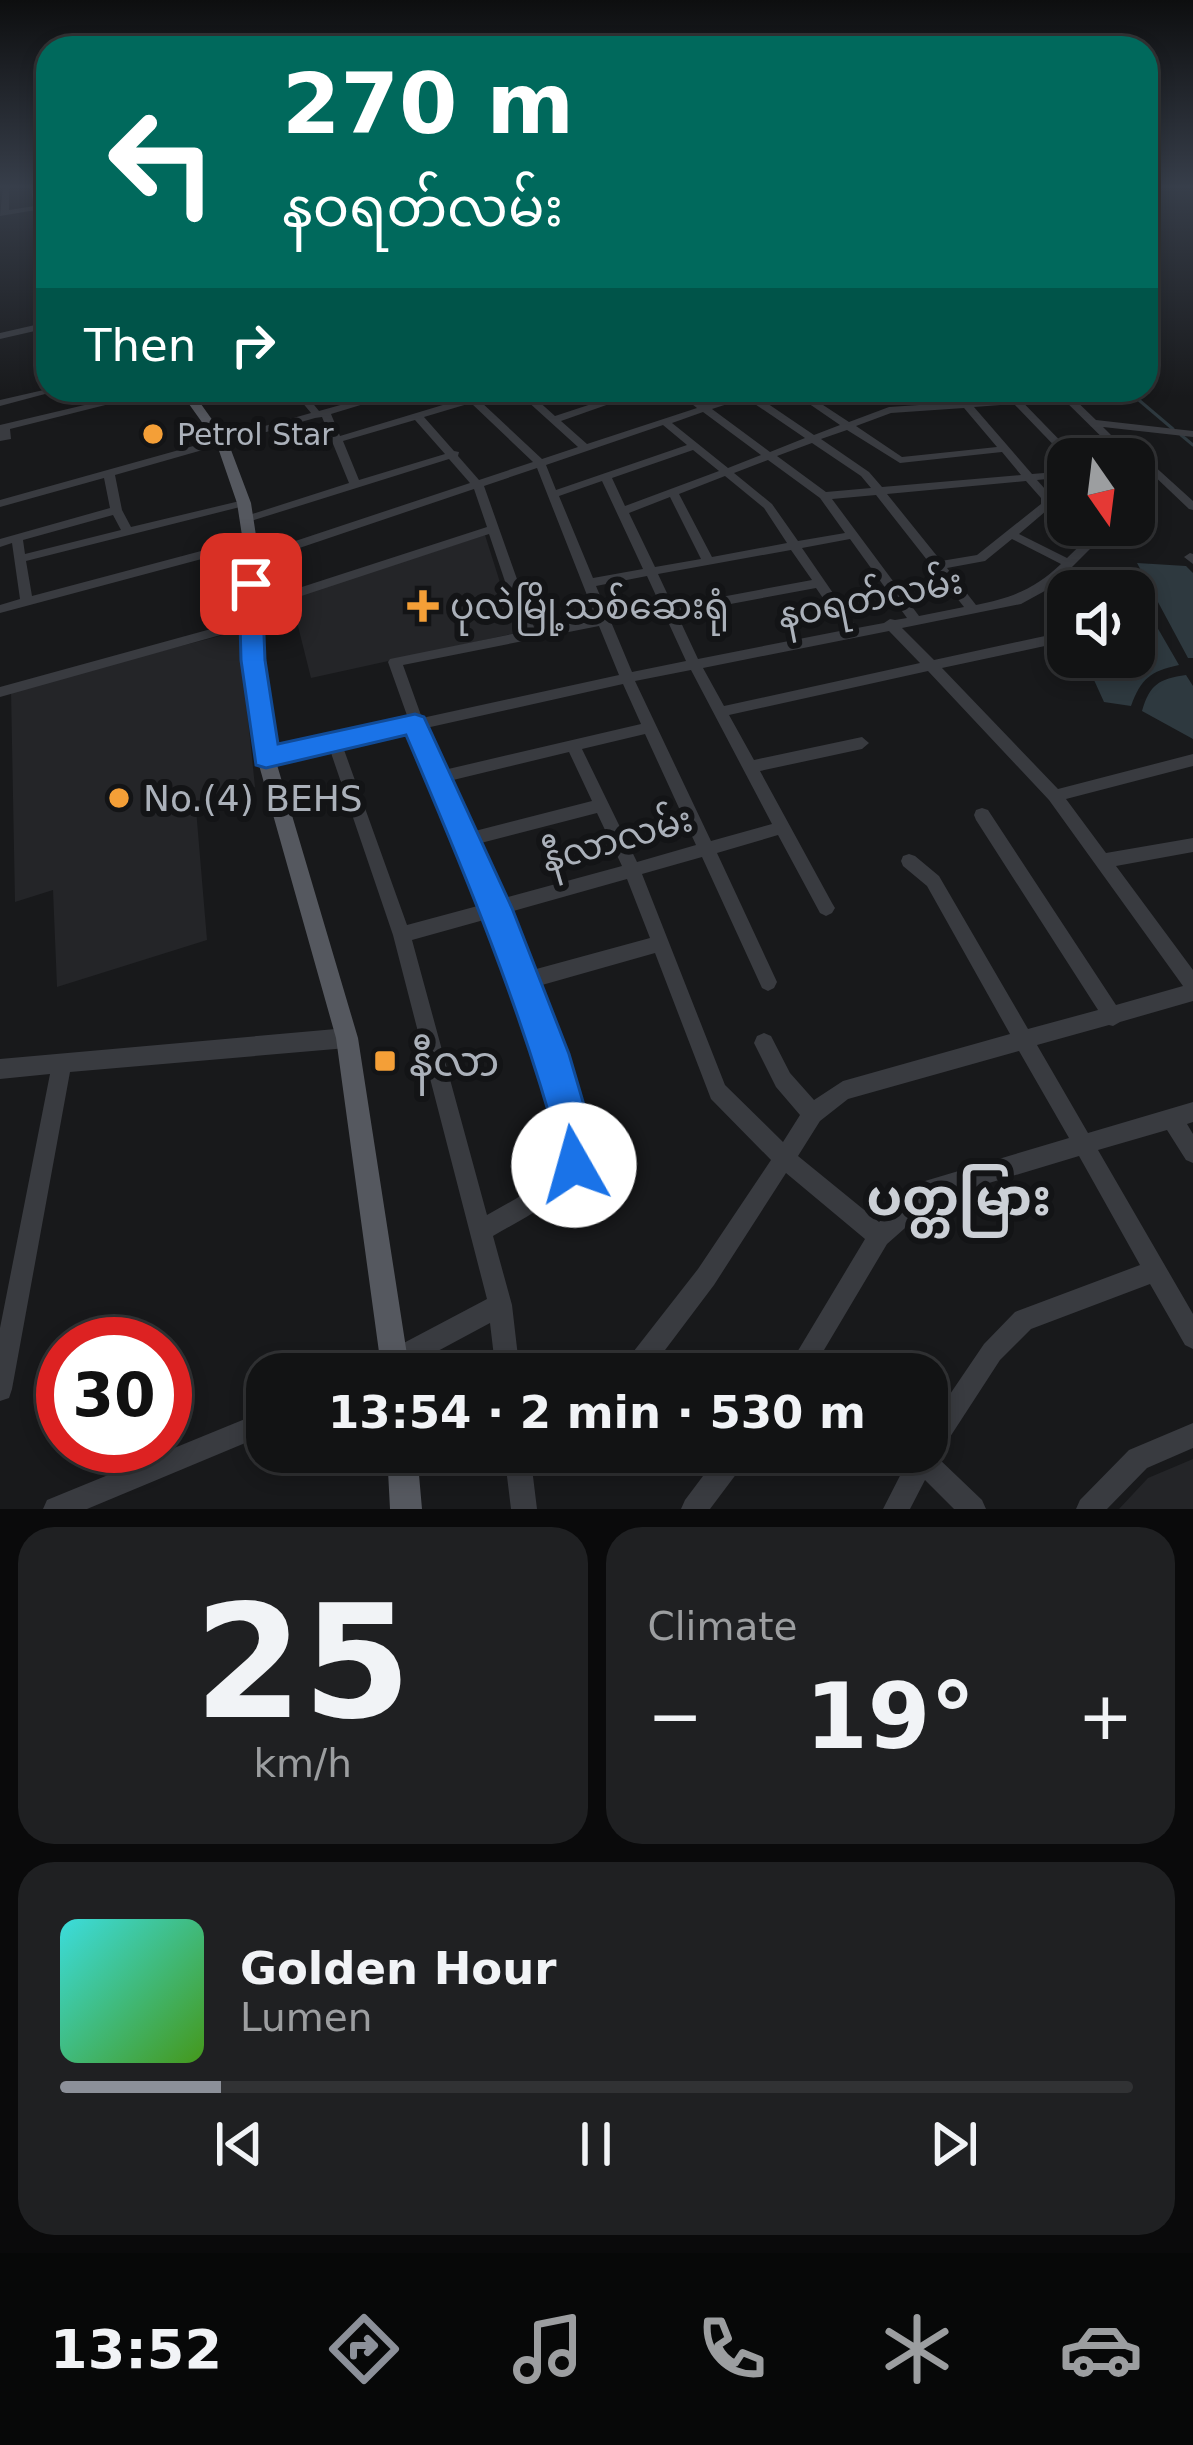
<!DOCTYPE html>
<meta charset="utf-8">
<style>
body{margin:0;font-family:"DejaVu Sans","Noto Sans Myanmar",sans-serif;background:#1f2022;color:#f1f3f6;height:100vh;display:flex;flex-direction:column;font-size:45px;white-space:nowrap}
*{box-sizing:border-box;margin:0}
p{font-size:39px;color:#9c9ea0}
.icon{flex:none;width:66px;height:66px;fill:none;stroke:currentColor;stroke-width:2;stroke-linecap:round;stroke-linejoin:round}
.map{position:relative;height:1509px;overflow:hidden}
.details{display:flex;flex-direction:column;gap:18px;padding:18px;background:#0a0a0b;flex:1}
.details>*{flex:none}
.hud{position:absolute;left:36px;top:36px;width:1122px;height:366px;border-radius:36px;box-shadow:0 6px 18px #0003,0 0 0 3px #313234;background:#00695c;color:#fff;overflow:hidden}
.needle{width:78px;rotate:166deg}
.tools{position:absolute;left:1047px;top:438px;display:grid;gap:24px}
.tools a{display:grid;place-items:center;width:108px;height:108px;border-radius:24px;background:#121314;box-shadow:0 6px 18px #0003,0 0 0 3px #313234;font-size:60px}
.speed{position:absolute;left:36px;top:1317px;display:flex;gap:24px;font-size:60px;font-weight:700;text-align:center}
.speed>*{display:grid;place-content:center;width:156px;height:156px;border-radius:50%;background:#121314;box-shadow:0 6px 18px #0003,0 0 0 3px #313234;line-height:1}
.speed .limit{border:18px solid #d22;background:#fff;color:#111}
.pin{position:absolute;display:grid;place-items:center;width:102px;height:102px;color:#fff;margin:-51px;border-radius:24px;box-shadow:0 6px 18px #0006}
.me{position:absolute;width:132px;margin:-66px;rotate:353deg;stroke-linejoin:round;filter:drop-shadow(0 0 9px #0008)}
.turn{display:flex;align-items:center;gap:42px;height:252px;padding:0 48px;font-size:54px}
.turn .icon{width:156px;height:156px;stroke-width:2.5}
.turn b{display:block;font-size:84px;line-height:102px}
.then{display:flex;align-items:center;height:114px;padding:0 48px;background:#0003;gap:24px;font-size:45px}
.big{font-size:90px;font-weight:700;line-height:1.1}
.details .card{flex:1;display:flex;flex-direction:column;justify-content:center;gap:18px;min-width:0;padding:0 42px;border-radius:36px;background:#1f2022}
.details .dial{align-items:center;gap:0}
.dial b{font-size:156px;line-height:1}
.song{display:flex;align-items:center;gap:36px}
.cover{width:144px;height:144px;border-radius:18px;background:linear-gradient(135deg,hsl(180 70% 55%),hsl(100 70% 35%))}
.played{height:12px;border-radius:6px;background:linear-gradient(90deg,#8c9099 15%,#313234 15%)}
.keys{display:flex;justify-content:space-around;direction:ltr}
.heat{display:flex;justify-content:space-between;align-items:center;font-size:66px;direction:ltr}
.details .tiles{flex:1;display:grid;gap:18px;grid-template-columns:1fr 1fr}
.card:last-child{grid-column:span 2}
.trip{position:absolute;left:246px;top:1353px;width:702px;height:120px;border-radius:36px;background:#121314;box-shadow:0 6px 18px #0003,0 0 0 3px #313234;font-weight:700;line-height:120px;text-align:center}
.tab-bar{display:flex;height:192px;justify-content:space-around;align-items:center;background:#070808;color:#9c9ea0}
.tab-bar .icon{width:84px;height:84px}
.tab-bar .active{color:#8c9099}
.tab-bar b{font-size:54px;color:#f1f3f6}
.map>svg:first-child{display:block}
.built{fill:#242528}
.water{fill:#2e393f}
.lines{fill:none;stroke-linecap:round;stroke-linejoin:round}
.stream{stroke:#2e393f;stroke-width:3}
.minor{fill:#393b40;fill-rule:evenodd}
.major{fill:#55585f;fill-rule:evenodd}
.route{fill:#1a73e8;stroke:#114b97;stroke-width:3}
.poi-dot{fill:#f49f37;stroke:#131416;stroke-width:4.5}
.labels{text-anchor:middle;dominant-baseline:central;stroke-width:12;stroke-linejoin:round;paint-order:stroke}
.far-poi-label{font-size:30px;fill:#abb1ba;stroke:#131416;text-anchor:start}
.street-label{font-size:36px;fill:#abb1ba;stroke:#131416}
.poi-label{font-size:36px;fill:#abb1ba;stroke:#131416;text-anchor:start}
.near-poi-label{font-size:42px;fill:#abb1ba;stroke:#131416;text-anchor:start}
.near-quarter-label{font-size:51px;font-weight:bold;fill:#ccd0d6;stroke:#131416}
</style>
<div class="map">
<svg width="1193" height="1509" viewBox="0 0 1193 1509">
<rect width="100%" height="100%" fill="#18191b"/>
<path class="built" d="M 485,535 L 516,633 L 311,678 L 291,598 Z
M 239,631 L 255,787 L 196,809 L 207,940 L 57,987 L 53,890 L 15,902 L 11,690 Z
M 1193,1459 L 1193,1509 L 1119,1509 L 1148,1478 Z"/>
<path class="water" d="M 1137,563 L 1186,566 L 1193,573 L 1193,658 L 1188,658 Z
M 1091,589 L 1135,589 L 1179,665 C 1150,671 1141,679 1131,706 L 1104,702 L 1089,669 L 1094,657 L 1134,657 L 1134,591 Z
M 1186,675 L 1193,686 L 1193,739 L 1142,711 C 1150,684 1159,679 1186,675 Z"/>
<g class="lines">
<path class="stream" d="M 1127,390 L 1173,429
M 1181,435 L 1193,445"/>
<path class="minor" d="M 3,186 L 9,186 L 9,210 L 48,204 L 48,208 L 0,216 Z
M 48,322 L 48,328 L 0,339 L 0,333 Z
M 48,389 L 60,390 L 0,406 L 0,400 Z
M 148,390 L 165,390 L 10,429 L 11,439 L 0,441 L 0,425 Z
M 292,390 L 302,390 L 319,411 L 394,390 L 410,390 L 331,414 L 340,436 L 466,398 L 458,390 L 469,390 L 475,396 L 495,390 L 510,390 L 480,401 L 542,459 L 578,447 L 515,390 L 526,390 L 555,416 L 634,390 L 649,390 L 561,421 L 587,444 L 697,408 L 674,390 L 685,390 L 705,405 L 749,390 L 764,390 L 755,395 L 814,435 L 840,425 L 789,390 L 801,390 L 814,399 L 839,390 L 853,390 L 820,403 L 849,422 L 889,407 L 1009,399 L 1001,390 L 1011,390 L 1078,459 L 1068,460 L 1014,404 L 974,407 L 1032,474 L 1068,471 L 1068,477 L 1037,480 L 1053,498 L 1053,505 L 1019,534 L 1067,558 L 1101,525 L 1114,525 L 1052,587 L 1021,604 L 902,628 L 934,660 L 1068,631 L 1068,641 L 942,668 L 1058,789 L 1193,754 L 1193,766 L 1066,799 L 1106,853 L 1193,838 L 1193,852 L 1116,866 L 1193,970 L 1193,1001 L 1120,1022 L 1113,1026 L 1109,1025 L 1037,1045 L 1088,1133 L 1193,1102 L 1193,1122 L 1187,1124 L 1193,1134 L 1193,1163 L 1186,1160 L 1167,1130 L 1098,1150 L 1193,1314 L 1193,1349 L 1185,1345 L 1150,1284 L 1031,1329 L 1000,1360 L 937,1457 L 982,1500 L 986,1509 L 954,1509 L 925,1480 L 910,1509 L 883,1509 L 907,1462 L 901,1452 L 927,1452 L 927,1428 L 984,1344 L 1015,1312 L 1140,1265 L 1079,1156 L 939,1198 L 887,1244 L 824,1350 L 840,1365 L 843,1374 L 814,1374 L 811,1372 L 810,1374 L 784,1374 L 865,1239 L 786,1173 L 714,1285 L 647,1374 L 620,1374 L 623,1365 L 698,1269 L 771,1160 L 711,1099 L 655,953 L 535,987 L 589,1153 C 571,1196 531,1214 493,1236 L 512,1305 L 520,1374 L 496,1374 L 490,1323 L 395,1374 L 359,1374 L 362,1365 L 487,1299 L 393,935 L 330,750 L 266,764 L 261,762 L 258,758 L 261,754 L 266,752 L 409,721 L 388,662 L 390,659 L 522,632 L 489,534 L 256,611 L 251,612 L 245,608 L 246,605 L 487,527 L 474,489 L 255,563 L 247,563 L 247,557 L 470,483 L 449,459 L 251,521 L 243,521 L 243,517 L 349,483 L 322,417 L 315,418 L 115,475 L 122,510 L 131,527 L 244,500 L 250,503 L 248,505 L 26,561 L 32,596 L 250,538 L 256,542 L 254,545 L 0,613 L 0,605 L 20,599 L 12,543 L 0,547 L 0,539 L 110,508 L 104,478 L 0,507 L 0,500 L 311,413 ZM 746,398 L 805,438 L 770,452 L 712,409 ZM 471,403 L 533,462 L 479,480 L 458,456 L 459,452 L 454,451 L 424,417 ZM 964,408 L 997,447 L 902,457 L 856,426 L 891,413 ZM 703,412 L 761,455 L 728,468 L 672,423 ZM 415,420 L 445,454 L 359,480 L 343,441 ZM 663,425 L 687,445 L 556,490 L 546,465 ZM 847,430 L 900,463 L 1002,452 L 1021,475 L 882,487 L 869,472 L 821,439 ZM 812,443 L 861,476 L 871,488 L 826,492 L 777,456 ZM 693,450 L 719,471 L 625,506 L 612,478 ZM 768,460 L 820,498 L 845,533 L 798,541 L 772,504 L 734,473 ZM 537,468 L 596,618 L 535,630 L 484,486 ZM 725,476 L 764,508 L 787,543 L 712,557 L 679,494 ZM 602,481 L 643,569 L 593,578 L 559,496 ZM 1026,481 L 1041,498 L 1041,504 L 977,555 L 941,561 L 887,494 ZM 876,495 L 964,607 L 919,616 L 832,499 ZM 670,497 L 701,559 L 655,567 L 629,513 ZM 113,515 L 121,530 L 25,554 L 23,540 ZM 850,539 L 907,618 L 895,620 L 890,619 L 884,623 L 857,628 L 802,548 ZM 1012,539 L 1061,564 C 1035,589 1011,598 976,605 L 947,568 L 985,561 ZM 791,550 L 812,580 L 673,606 L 658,574 ZM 647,576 L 686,661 L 632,672 L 596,586 ZM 816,588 L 845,630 L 698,659 L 677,614 ZM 599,626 L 619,675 L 422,718 L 403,665 ZM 889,631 L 920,663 L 724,706 L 703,668 ZM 691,670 L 772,824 L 711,841 L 635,681 ZM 928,671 L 1049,800 L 1183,986 L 1116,1005 L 988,810 L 982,808 L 976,810 L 974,815 L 976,820 L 1098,1010 L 1028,1029 L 939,876 L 915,856 L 909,854 L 903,856 L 901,861 L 903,866 L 927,886 L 1010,1034 L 843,1081 L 814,1100 L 790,1073 L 771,1036 L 764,1033 L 757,1036 L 754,1043 L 776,1087 L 800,1115 L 783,1142 L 725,1085 L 642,874 L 702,857 L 762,988 L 768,991 L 774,988 L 777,982 L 717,853 L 778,835 L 820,913 L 826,916 L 832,913 L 835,908 L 832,903 L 760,771 L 862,749 L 869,743 L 862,737 L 754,760 L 729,715 ZM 623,684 L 641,724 L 444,770 L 426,728 ZM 413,731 L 431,775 L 429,778 L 434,783 L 485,904 L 407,925 L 343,747 ZM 645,734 L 696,845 L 637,862 L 582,749 ZM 569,752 L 592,801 L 471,832 L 449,781 ZM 597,813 L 622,866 L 501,899 L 477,844 ZM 627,879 L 650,938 L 529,971 L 506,913 ZM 491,918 L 532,1030 L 568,1152 C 550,1182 517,1198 487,1215 L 412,940 ZM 1019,1051 L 1069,1138 L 925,1181 L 879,1222 L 798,1156 L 820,1121 L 848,1099 Z
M 1054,390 L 1065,390 L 1096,420 L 1193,431 L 1193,437 L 1103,427 L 1135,459 L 1134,461 L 1134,459 L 1124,459 Z
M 1151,463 L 1193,501 L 1193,510 L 1189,509 L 1148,470 L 1134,471 L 1134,465 Z
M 1190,553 L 1193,554 L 1193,564 L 1184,557 Z
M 251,618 L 258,622 L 256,625 L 0,697 L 0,687 Z
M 347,1028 L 354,1031 L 357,1038 L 354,1045 L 347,1048 L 70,1072 L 12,1389 L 9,1398 L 0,1401 L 0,1328 L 50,1074 L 0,1079 L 0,1059 Z
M 267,1410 L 267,1434 L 87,1509 L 43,1509 L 47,1500 Z
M 1193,1423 L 1193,1448 L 1147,1468 L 1107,1509 L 1076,1509 L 1080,1500 L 1129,1450 Z
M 504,1452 L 530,1452 L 537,1509 L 511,1509 Z
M 721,1452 L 750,1452 L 746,1461 L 710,1509 L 681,1509 L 685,1500 Z"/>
<path class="major" d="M 31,186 L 39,186 C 41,203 48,218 48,235 C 35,223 33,203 31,186 Z
M 179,390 L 191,390 L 228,442 L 251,503 L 257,542 L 261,660 L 275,758 L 358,1038 L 410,1374 L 382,1374 L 336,1038 L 257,758 L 245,660 L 243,542 L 237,503 L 216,442 Z
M 387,1452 L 417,1452 L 422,1509 L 390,1509 Z"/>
</g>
<linearGradient id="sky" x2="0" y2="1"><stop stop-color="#0d0e0f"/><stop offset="0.47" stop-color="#373e4a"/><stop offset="1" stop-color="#373e4a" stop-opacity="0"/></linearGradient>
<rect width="1193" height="397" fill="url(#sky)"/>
<path class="route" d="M 251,576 L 262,584 L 265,660 L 278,744 L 415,714 L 424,717 L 512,908 L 569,1054 L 598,1153 L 587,1179 L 574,1184 L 560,1179 L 555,1165 L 560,1153 C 521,1008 465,873 406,735 L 266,768 L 256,765 L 241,660 L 239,584 Z"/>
<g class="poi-dot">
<circle cx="153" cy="434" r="12"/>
<path d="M417 588h12v12h12v12h-12v12h-12v-12h-12v-12h12z"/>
<circle cx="119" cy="798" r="12"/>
<rect x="373" y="1049" width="24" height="24" rx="6"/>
</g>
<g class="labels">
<g class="far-poi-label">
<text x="177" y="434">Petrol Star</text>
</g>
<g class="street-label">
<text transform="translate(870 598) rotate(-11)">နဝရတ်လမ်း</text>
<text transform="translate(617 839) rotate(-16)">နီလာလမ်း</text>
</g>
<g class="poi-label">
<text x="450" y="606">ပုလဲမြို့သစ်ဆေးရုံ</text>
<text x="143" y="798">No.(4) BEHS</text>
</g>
<g class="near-poi-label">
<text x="409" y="1061">နီလာ</text>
</g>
<g class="near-quarter-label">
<text x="959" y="1197">ပတ္တမြား</text>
</g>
</g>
</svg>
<div class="tools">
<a><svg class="needle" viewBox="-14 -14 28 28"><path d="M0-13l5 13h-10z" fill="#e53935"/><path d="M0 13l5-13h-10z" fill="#9c9ea0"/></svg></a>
<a><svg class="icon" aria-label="sound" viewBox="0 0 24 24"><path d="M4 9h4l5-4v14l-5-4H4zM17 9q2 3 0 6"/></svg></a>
</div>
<div class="speed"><div class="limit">30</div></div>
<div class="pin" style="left:251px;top:584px;background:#d93025"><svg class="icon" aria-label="arrive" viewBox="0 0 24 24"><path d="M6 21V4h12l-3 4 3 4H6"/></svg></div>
<svg class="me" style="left:574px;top:1165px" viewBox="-20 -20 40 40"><circle r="19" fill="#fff"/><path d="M0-13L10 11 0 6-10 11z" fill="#1a73e8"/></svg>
<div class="trip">13:54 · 2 min · 530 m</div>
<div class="hud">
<div class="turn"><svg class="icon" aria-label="left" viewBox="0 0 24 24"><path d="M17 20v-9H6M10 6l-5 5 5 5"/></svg><div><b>270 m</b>နဝရတ်လမ်း</div></div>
<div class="then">Then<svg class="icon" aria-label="right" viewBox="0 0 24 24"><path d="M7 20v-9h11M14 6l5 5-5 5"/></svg></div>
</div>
</div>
<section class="details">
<div class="tiles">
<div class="card dial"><b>25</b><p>km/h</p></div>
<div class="card"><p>Climate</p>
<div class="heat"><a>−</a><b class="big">19°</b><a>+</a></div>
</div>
<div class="card">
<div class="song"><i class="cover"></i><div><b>Golden Hour</b><p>Lumen</p></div></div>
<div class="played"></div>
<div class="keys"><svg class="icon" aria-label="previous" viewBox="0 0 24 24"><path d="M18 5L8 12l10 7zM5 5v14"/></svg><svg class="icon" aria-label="pause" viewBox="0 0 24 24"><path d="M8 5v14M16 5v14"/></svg><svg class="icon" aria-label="next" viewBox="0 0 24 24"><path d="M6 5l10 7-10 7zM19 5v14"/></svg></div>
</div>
</div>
</section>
<nav class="tab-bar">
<b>13:52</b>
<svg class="icon active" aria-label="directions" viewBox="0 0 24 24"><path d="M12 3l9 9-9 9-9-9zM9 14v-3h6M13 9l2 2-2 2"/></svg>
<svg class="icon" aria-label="music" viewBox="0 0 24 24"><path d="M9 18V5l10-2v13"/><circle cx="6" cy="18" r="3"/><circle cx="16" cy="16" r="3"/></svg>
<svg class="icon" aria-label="phone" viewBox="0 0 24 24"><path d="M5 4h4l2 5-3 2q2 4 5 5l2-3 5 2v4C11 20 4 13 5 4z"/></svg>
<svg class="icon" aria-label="climate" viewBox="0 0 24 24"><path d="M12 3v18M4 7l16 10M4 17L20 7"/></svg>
<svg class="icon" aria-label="car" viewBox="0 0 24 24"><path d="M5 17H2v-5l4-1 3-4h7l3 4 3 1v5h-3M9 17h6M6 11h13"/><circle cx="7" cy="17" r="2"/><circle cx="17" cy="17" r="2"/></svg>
</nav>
